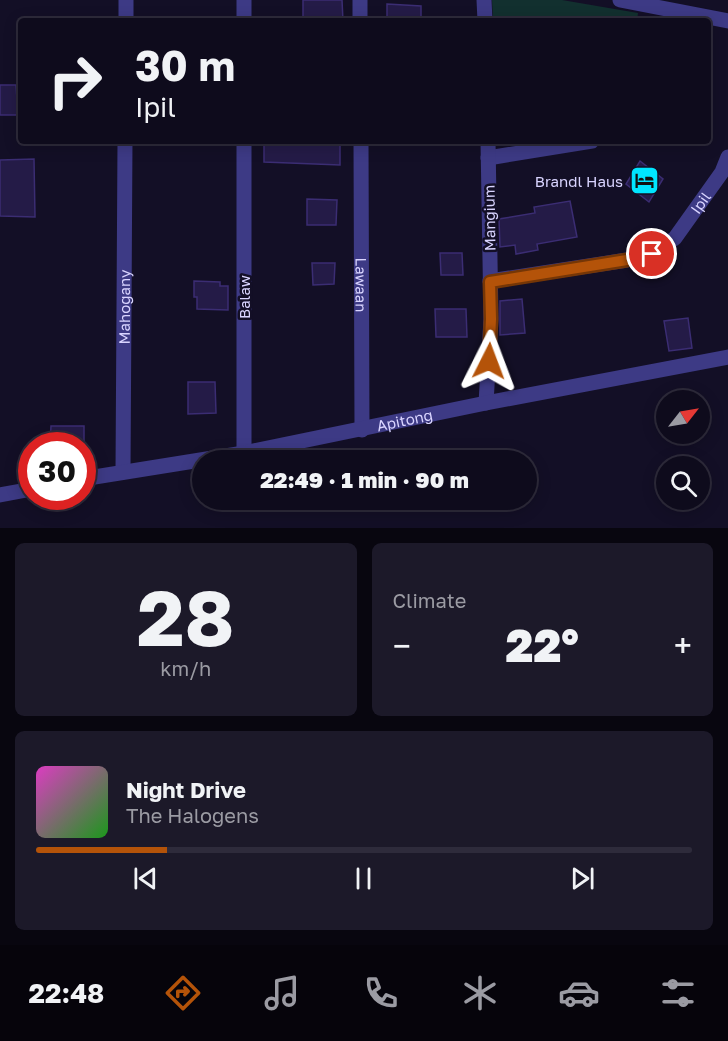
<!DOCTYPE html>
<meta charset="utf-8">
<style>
body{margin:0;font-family:"Golos Text",sans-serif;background:#1c1929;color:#f1f3f6;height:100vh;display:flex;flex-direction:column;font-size:22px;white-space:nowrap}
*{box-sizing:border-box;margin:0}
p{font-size:20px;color:#9b9ba3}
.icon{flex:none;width:33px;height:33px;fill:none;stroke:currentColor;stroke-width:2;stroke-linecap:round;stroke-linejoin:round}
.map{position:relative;height:528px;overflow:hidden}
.panel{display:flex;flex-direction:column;gap:15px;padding:15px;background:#08060f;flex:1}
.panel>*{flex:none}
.hud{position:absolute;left:18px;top:18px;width:693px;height:126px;border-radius:6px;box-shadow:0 3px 15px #0003,0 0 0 2px #2e2b3b;background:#0e0b1c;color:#f1f3f6;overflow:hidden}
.needle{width:39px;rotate:59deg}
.fabs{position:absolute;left:656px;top:390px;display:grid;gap:12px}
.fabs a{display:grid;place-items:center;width:54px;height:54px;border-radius:50%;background:#0e0b1c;box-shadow:0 3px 15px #0003,0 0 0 2px #2e2b3b;font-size:30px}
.speed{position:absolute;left:18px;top:432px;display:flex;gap:12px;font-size:30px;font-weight:700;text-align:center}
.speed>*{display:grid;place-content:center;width:78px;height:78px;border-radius:50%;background:#0e0b1c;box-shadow:0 3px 15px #0003,0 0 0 2px #2e2b3b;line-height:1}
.speed .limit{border:9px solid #d22;background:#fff;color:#111}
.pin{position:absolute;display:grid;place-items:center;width:51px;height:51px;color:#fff;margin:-26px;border:3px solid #fff;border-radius:50%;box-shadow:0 2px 6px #0007}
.me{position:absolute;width:66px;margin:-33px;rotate:3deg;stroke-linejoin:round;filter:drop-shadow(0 0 4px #0008)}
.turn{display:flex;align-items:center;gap:21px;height:126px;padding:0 18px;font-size:27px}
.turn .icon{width:78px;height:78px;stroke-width:2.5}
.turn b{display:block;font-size:42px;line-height:51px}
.big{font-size:45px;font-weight:800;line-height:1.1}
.panel .card{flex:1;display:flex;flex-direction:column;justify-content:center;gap:9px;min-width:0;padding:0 21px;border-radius:9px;background:#1c1929}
.panel .dial{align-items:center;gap:0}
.dial b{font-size:78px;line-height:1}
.song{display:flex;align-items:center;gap:18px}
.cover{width:72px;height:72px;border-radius:9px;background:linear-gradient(135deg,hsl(310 70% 55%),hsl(120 70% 35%))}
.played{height:6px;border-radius:3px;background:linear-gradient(90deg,#b45309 20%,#2e2b3b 20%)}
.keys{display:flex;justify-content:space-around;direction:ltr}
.heat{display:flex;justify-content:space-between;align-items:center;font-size:33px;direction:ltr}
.panel .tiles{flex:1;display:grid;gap:15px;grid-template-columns:1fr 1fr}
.card:last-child{grid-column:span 2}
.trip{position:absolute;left:192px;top:450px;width:345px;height:60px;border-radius:30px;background:#0e0b1c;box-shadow:0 3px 15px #0003,0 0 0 2px #2e2b3b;font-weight:800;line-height:60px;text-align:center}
.dock{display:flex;height:96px;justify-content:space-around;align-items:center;background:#06040b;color:#9b9ba3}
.dock .icon{width:42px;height:42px}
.dock .selected{color:#b45309}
.dock b{font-size:27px;color:#f1f3f6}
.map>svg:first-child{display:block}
.green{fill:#12302f}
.building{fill:#241b47;stroke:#3b2d73;stroke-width:1.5}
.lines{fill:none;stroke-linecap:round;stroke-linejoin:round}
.minor{stroke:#3d3a85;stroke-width:15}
.route-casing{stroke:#753606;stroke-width:15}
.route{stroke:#b45309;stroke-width:10}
.labels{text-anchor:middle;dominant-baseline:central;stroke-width:5;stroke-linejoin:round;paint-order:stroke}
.poi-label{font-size:15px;fill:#d9d4ff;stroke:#130f26;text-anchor:end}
.street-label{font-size:15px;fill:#d9d4ff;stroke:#130f26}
</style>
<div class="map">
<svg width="728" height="528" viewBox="0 0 728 528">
<rect width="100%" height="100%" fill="#130f26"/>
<path class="green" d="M 492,0 L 562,0 L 638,13 L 637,21 L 493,21 Z"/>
<path class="building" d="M 303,0 L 342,0 L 343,21 L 303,21 Z
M 387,4 L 421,6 L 421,21 L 387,21 Z
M 0,85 L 16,85 L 18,115 L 0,115 Z
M 264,141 L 340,141 L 340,165 L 264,162 Z
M 34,159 L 35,217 L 0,216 L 0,160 Z
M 640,161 L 663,179 L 649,202 L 626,184 Z
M 307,199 L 337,200 L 336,225 L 307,225 Z
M 570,201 L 577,237 L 537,244 L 538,250 L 516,254 L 515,245 L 500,247 L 499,219 L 535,213 L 534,207 Z
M 440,253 L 462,253 L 463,275 L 441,275 Z
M 312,263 L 335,263 L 334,284 L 313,285 Z
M 194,281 L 220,282 L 220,286 L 228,286 L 228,310 L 197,309 L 197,297 L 194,297 Z
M 522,299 L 525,333 L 500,335 L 500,301 Z
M 435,309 L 466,309 L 467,337 L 436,337 Z
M 688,318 L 692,348 L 669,351 L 664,321 Z
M 188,382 L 215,382 L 216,413 L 188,414 Z
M 51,426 L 84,426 L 84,446 L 50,446 Z"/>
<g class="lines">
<g class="minor">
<path d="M 360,0 L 360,21"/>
<path d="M 484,0 L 485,21"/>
<path d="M 620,0 L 728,21"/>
<path d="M 126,21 L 126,0"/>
<path d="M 244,21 L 244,0"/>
<path d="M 244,141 L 244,453"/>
<path id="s1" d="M 361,141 L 362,430"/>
<path d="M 488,158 L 592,141"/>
<path id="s2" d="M 490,281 L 627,260 L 653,254 L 675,238 L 722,172 L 728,157"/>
<path d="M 486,403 L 491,319 L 488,141"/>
<path id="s3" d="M 123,472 L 125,141"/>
<path id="s4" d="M 82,479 L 244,453 L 486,403 L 728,357"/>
<path d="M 0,495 L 32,489"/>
</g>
</g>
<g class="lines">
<defs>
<path id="route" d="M 489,361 L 491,319 L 490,282 L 627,260 L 652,254"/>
</defs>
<use href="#route" class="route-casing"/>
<use href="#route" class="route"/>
</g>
<defs>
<symbol id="hotel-square" viewBox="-11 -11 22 22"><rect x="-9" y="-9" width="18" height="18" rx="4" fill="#00e5ff" stroke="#130f26"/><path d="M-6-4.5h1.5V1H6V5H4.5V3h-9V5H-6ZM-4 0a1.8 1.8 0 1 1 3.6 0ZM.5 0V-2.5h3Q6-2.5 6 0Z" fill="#111"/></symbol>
</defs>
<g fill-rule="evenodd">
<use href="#hotel-square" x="628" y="164" width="33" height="33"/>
</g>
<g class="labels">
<g class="poi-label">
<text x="623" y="181">Brandl Haus</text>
</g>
<g class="street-label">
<text stroke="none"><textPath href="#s2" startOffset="236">Ipil</textPath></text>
<text transform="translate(489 218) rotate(-91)">Mangium</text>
<text stroke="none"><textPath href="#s1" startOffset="144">Lawaan</textPath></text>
<text transform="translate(244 297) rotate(-90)">Balaw</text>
<text stroke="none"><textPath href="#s3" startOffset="165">Mahogany</textPath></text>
<text stroke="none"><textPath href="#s4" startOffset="328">Apitong</textPath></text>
</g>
</g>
</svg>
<div class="fabs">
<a><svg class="needle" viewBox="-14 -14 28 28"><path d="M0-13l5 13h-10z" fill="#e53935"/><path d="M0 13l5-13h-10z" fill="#9b9ba3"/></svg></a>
<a><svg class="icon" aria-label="search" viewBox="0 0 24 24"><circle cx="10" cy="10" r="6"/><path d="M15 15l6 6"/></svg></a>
</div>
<div class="speed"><div class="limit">30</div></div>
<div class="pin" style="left:652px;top:254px;background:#d93025"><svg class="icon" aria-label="arrive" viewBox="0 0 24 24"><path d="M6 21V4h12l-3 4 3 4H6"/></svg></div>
<svg class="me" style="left:489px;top:361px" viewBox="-20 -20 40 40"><path d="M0-17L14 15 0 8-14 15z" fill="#b45309" stroke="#fff" stroke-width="4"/></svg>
<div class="trip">22:49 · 1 min · 90 m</div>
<div class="hud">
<div class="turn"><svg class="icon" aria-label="right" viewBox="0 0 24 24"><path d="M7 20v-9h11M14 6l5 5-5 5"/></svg><div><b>30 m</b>Ipil</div></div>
</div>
</div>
<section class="panel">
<div class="tiles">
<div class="card dial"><b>28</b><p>km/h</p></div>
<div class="card"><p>Climate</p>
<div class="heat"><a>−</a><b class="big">22°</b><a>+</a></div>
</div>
<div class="card">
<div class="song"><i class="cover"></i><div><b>Night Drive</b><p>The Halogens</p></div></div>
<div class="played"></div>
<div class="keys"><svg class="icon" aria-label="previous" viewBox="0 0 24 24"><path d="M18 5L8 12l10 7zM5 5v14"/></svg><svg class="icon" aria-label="pause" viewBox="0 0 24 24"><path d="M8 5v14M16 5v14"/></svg><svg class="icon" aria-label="next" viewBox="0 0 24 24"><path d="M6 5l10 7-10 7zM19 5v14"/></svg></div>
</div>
</div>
</section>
<nav class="dock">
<b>22:48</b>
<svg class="icon selected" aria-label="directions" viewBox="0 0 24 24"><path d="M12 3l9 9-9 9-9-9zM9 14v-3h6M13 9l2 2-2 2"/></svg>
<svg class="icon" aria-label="music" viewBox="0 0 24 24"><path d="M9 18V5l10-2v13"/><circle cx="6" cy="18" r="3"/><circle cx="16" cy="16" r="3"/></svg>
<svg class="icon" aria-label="phone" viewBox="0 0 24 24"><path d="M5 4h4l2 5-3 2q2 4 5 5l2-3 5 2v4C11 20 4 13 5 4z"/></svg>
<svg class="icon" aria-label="climate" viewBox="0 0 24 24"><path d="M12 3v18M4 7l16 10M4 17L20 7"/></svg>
<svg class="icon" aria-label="car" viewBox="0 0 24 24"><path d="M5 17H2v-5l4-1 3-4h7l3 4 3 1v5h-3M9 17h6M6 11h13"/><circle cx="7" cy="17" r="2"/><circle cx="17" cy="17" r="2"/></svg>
<svg class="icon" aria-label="filters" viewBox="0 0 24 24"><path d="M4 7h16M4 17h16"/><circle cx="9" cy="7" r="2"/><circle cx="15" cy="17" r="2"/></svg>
</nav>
